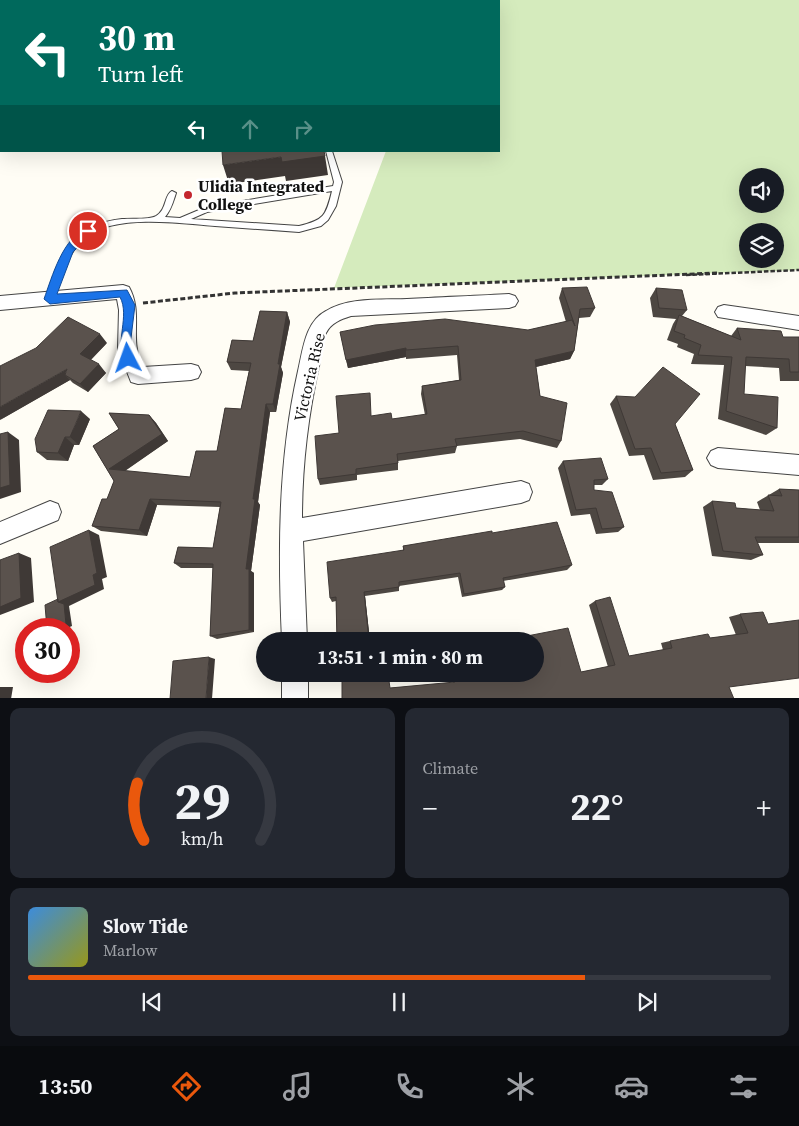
<!DOCTYPE html>
<meta charset="utf-8">
<style>
body{margin:0;font-family:"Source Serif 4",serif;background:#242831;color:#f1f3f6;height:100vh;display:flex;flex-direction:column;font-size:19px;white-space:nowrap}
*{box-sizing:border-box;margin:0}
p{font-size:16px;color:#9ea1a6}
.icon{flex:none;width:28px;height:28px;fill:none;stroke:currentColor;stroke-width:2;stroke-linecap:round;stroke-linejoin:round}
.map{position:relative;height:698px;overflow:hidden}
.drawer{display:flex;flex-direction:column;gap:10px;padding:10px;background:#0d0f14;flex:1}
.drawer>*{flex:none}
.top-card{position:absolute;left:0px;top:0px;width:500px;height:152px;box-shadow:0 5px 20px #0002;background:#00695c;color:#fff;overflow:hidden}
.buttons{position:absolute;left:739px;top:168px;display:grid;gap:10px}
.buttons a{display:grid;place-items:center;width:45px;height:45px;border-radius:50%;background:#171b24;box-shadow:0 5px 20px #0002;font-size:25px}
.speed{position:absolute;left:15px;top:618px;display:flex;gap:10px;font-size:25px;font-weight:700;text-align:center}
.speed>*{display:grid;place-content:center;width:65px;height:65px;border-radius:50%;background:#171b24;box-shadow:0 5px 20px #0002;line-height:1}
.speed .limit{border:8px solid #d22;background:#fff;color:#111}
.pin{position:absolute;display:grid;place-items:center;width:42px;height:42px;color:#fff;margin:-21px;border:2px solid #fff;border-radius:50%;box-shadow:0 1px 5px #0007}
.me{position:absolute;width:55px;margin:-28px;rotate:356deg;stroke-linejoin:round;filter:drop-shadow(0 0 4px #0008)}
.turn{display:flex;align-items:center;gap:18px;height:105px;padding:0 15px;font-size:22px}
.turn .icon{width:65px;height:65px;stroke-width:2.5}
.turn b{display:block;font-size:35px;line-height:42px}
.lanes{display:flex;align-items:center;height:48px;padding:0 15px;background:#0003;justify-content:center;gap:25px;direction:ltr}
.lanes .off{opacity:.35}
.big{font-size:38px;font-weight:700;line-height:1.1}
.drawer .tile{flex:1;display:flex;flex-direction:column;justify-content:center;gap:8px;min-width:0;padding:0 18px;border-radius:10px;background:#242831}
.drawer .dial{align-items:center;gap:0}
.dial svg{height:130px;overflow:visible;fill:none;stroke:#363941;stroke-width:7;stroke-linecap:round;text-anchor:middle}
.dial text{fill:#f1f3f6;stroke:none}
.song{display:flex;align-items:center;gap:15px}
.cover{width:60px;height:60px;border-radius:8px;background:linear-gradient(135deg,hsl(210 70% 55%),hsl(60 70% 35%))}
.played{height:5px;border-radius:2px;background:linear-gradient(90deg,#ea580c 75%,#363941 75%)}
.keys{display:flex;justify-content:space-around;direction:ltr}
.heat{display:flex;justify-content:space-between;align-items:center;font-size:28px;direction:ltr}
.drawer .tiles{flex:1;display:grid;gap:10px;grid-template-columns:1fr 1fr}
.tile:last-child{grid-column:span 2}
.trip{position:absolute;left:256px;top:632px;width:288px;height:50px;border-radius:25px;background:#171b24;box-shadow:0 5px 20px #0002;font-weight:700;line-height:50px;text-align:center}
.menu{display:flex;height:80px;justify-content:space-around;align-items:center;background:#090b0e;color:#9ea1a6}
.menu .icon{width:35px;height:35px}
.menu .active{color:#ea580c}
.menu b{font-size:22px;color:#f1f3f6}
.map>svg:first-child{display:block}
.green{fill:#d5ebbd;fill-rule:evenodd}
.lines{fill:none;stroke-linecap:round;stroke-linejoin:round}
.service-casing{stroke:#444;stroke-width:2}
.minor-casing{stroke:#444;stroke-width:2}
.path-far1{stroke:#333;stroke-width:2.5;stroke-dasharray:4.5 2;stroke-linecap:butt}
.path{stroke:#333;stroke-width:3;stroke-dasharray:5 2.5;stroke-linecap:butt}
.service{fill:#fff;fill-rule:evenodd}
.minor{fill:#fff;fill-rule:evenodd}
.wall{fill:#4d4742}
.shaded-wall{fill:#3f3936}
.building{fill:#5a524d;stroke:#3f3936}
.route{fill:#1a73e8;stroke:#114b97}
.poi-dot{fill:#c4262e;stroke:#fff;stroke-width:2}
.labels{text-anchor:middle;dominant-baseline:central;stroke-width:5;stroke-linejoin:round;paint-order:stroke}
.poi-label{font-size:16px;font-weight:bold;fill:#111;stroke:#fff;text-anchor:start}
.street-label{font-size:16px;fill:#111;stroke:#fff}
</style>
<div class="map">
<svg width="799" height="699" viewBox="0 0 799 699">
<rect width="100%" height="100%" fill="#fffdf5"/>
<path class="green" d="M 385,0 L 799,0 L 799,270 L 334,288 L 386,151 L 499,151 L 499,1 ZM 748,176 L 775,176 L 775,204 L 748,204 ZM 748,231 L 775,231 L 775,259 L 748,259 Z"/>
<g class="lines">
<defs>
<path id="service" d="M 326,151 L 332,151 L 342,182 L 336,206 L 328,220 L 321,226 L 299,232 C 271,230 243,228 215,226 C 178,223 111,213 82,240 C 65,257 62,280 52,301 L 46,301 L 45,299 C 61,255 69,225 122,219 C 131,218 149,220 156,216 C 167,210 164,195 172,191 L 176,193 C 173,202 171,210 165,217 L 180,218 L 206,207 L 333,186 L 334,182 ZM 332,191 C 326,216 324,220 299,226 L 191,219 L 207,212 Z"/>
<path id="minor" d="M 123,285 L 129,287 C 144,314 128,340 143,367 L 191,364 L 198,366 L 201,372 L 198,378 L 191,380 L 138,384 L 131,382 L 118,349 L 119,310 L 117,299 L 0,310 L 0,296 Z
M 509,294 L 515,296 L 518,301 L 515,306 L 509,308 L 351,316 C 341,319 331,323 326,333 C 321,342 321,356 319,366 C 308,416 302,467 302,518 L 521,481 L 529,484 L 532,492 L 529,500 L 521,503 L 303,541 L 307,641 L 282,641 C 278,550 278,460 298,371 C 303,350 305,322 326,311 C 349,297 381,300 407,299 C 441,297 475,296 509,294 Z
M 724,305 L 799,316 L 799,330 L 718,317 L 715,312 L 718,307 Z
M 718,448 L 799,455 L 799,475 L 718,468 L 711,465 L 707,458 L 711,451 Z
M 50,501 L 58,504 L 61,512 L 58,520 L 0,544 L 0,522 Z
M 282,674 L 308,674 L 308,699 L 282,699 Z"/>
</defs>
<use href="#service" class="service-casing"/>
<use href="#minor" class="minor-casing"/>
<path class="path-far1" d="M 686,275 L 799,270"/>
<path class="path" d="M 143,303 L 235,293 L 717,273"/>
<use href="#service" class="service"/>
<use href="#minor" class="minor"/>
</g>
<path class="wall" d="M 562,288 L 595,308 L 590,317 L 579,318 L 574,351 L 570,359 L 536,367 L 540,396 L 561,441 L 557,448 L 520,439 L 457,446 L 455,453 L 398,461 L 398,470 L 357,475 L 357,480 L 320,485 L 318,479 L 339,433 L 371,416 L 392,419 L 425,415 L 421,394 L 422,386 L 459,380 L 457,355 L 406,359 L 406,357 L 348,368 L 340,332 L 528,330 L 566,322 L 559,298 Z
M 656,288 L 687,310 L 682,316 L 731,336 L 737,328 L 783,337 L 799,337 L 799,381 L 780,381 L 779,368 L 745,366 L 744,394 L 777,428 L 766,435 L 718,419 L 724,365 L 691,364 L 694,354 L 677,347 L 678,344 L 667,340 L 673,324 L 676,319 L 653,317 L 650,298 Z
M 260,311 L 287,312 L 290,322 L 281,367 L 283,373 L 276,412 L 270,412 L 258,502 L 260,505 L 251,571 L 254,573 L 254,632 L 217,639 L 210,636 L 213,568 L 181,568 L 174,563 L 178,547 L 213,548 L 220,507 L 157,505 L 147,536 L 101,531 L 92,526 L 102,499 L 107,499 L 114,481 L 93,446 L 119,429 L 109,413 L 149,415 L 156,423 L 168,441 L 125,471 L 190,477 L 196,451 L 217,451 L 225,408 L 241,409 L 249,371 L 231,370 L 227,362 L 232,340 L 253,341 Z
M 107,343 L 91,360 L 106,373 L 88,392 L 73,383 L 70,380 L 0,420 Z
M 616,396 L 675,424 L 693,470 L 685,477 L 653,480 L 644,455 L 629,456 L 610,404 Z
M 90,419 L 79,445 L 74,445 L 68,461 L 47,460 L 37,452 Z
M 563,461 L 608,479 L 602,485 L 594,485 L 594,490 L 624,527 L 618,532 L 596,534 L 590,514 L 571,516 L 558,468 Z
M 779,489 L 799,490 L 799,543 L 757,543 L 763,555 L 751,560 L 712,556 L 703,507 L 712,501 L 736,508 L 760,510 L 757,502 Z
M 492,533 L 572,565 L 567,570 L 503,581 L 505,587 L 502,590 L 462,597 L 458,577 L 399,586 L 399,591 L 365,596 L 370,641 L 384,641 L 337,641 L 336,601 L 332,602 L 330,598 L 403,550 L 403,546 Z
M 595,601 L 629,656 L 663,650 L 661,643 L 670,641 L 710,638 L 736,635 L 729,617 L 740,614 L 768,624 L 799,678 L 342,699 L 390,688 L 453,683 L 452,674 L 471,674 L 471,679 L 535,674 L 535,641 L 524,641 L 523,638 L 527,636 L 581,672 L 608,667 L 589,605 Z"/>
<path class="shaded-wall" d="M 223,0 L 228,0 L 228,1 L 213,1 Z
M 325,156 L 328,175 L 286,181 L 285,176 L 229,184 L 223,165 L 281,157 Z
M 287,312 L 290,322 L 281,367 L 283,373 L 276,412 L 273,404 L 278,364 Z
M 100,334 L 107,343 L 88,362 L 80,354 Z
M 406,348 L 406,357 L 348,368 L 346,360 Z
M 574,351 L 570,359 L 531,368 L 535,360 Z
M 99,364 L 106,373 L 88,392 L 80,384 Z
M 67,369 L 65,375 L 70,380 L 0,420 L 0,407 Z
M 266,404 L 270,412 L 258,502 L 260,505 L 251,571 L 254,573 L 254,632 L 249,630 L 246,569 L 253,499 Z
M 81,411 L 90,419 L 79,445 L 70,437 Z
M 149,415 L 156,423 L 168,441 L 117,476 L 109,469 Z
M 8,432 L 19,440 L 21,492 L 0,499 L 0,488 Z
M 65,437 L 74,445 L 68,461 L 58,453 Z
M 150,499 L 157,505 L 147,536 L 139,530 Z
M 89,530 L 99,535 L 107,577 L 102,579 L 104,589 L 69,606 L 72,626 L 65,629 L 57,629 L 58,602 L 93,575 Z
M 19,553 L 31,558 L 34,602 L 0,615 L 0,607 Z
M 364,592 L 365,596 L 370,641 L 369,641 Z
M 209,657 L 215,659 L 212,699 L 206,699 Z
M 0,687 L 13,687 L 11,699 L 0,699 Z"/>
<path class="building" d="M 156,0 L 223,0 L 213,1 L 156,1 Z
M 228,0 L 340,0 L 341,1 L 228,1 Z
M 222,151 L 324,151 L 325,156 L 282,162 L 281,157 L 223,165 Z
M 587,287 L 595,308 L 580,309 L 574,351 L 535,360 L 540,396 L 567,403 L 561,441 L 523,431 L 455,439 L 457,446 L 397,454 L 398,463 L 356,469 L 356,474 L 318,479 L 315,436 L 339,433 L 336,396 L 370,393 L 371,416 L 391,413 L 392,419 L 427,414 L 422,386 L 461,380 L 458,346 L 406,350 L 406,348 L 346,360 L 340,332 L 375,325 L 445,319 L 528,330 L 572,320 L 575,326 L 562,288 Z
M 656,288 L 682,290 L 687,310 L 659,308 Z
M 260,311 L 287,312 L 278,364 L 280,364 L 273,404 L 266,404 L 253,499 L 255,499 L 246,569 L 249,569 L 249,630 L 210,636 L 213,564 L 174,563 L 178,547 L 213,548 L 221,502 L 150,499 L 139,530 L 92,526 L 102,499 L 107,499 L 114,481 L 93,446 L 119,429 L 109,413 L 149,415 L 162,434 L 109,469 L 190,477 L 196,451 L 217,451 L 225,408 L 241,409 L 251,363 L 227,362 L 232,340 L 253,341 Z
M 679,315 L 741,340 L 737,328 L 781,331 L 783,337 L 799,337 L 799,372 L 790,372 L 789,359 L 746,357 L 744,394 L 778,397 L 777,428 L 726,411 L 732,357 L 698,355 L 701,345 L 684,338 L 685,335 L 674,331 Z
M 68,317 L 100,334 L 80,354 L 99,364 L 80,384 L 65,375 L 67,369 L 0,407 L 0,366 L 36,348 Z
M 663,367 L 700,394 L 675,424 L 693,470 L 661,473 L 651,448 L 635,449 L 616,396 L 635,397 Z
M 48,410 L 81,411 L 70,437 L 65,437 L 58,453 L 37,452 L 35,439 Z
M 8,432 L 10,485 L 0,488 L 0,434 Z
M 601,458 L 608,479 L 594,480 L 594,490 L 612,492 L 624,527 L 602,529 L 596,508 L 576,510 L 563,461 Z
M 779,489 L 799,490 L 799,537 L 755,537 L 763,555 L 723,551 L 712,501 L 735,503 L 736,508 L 774,511 L 768,495 L 782,496 Z
M 557,522 L 572,565 L 503,578 L 505,587 L 464,594 L 460,573 L 399,582 L 399,587 L 364,592 L 369,641 L 337,641 L 336,597 L 330,598 L 327,562 L 404,550 L 403,546 L 492,531 L 492,533 Z
M 89,530 L 97,573 L 93,575 L 95,585 L 58,602 L 50,547 Z
M 19,553 L 21,598 L 0,607 L 0,560 Z
M 610,597 L 629,656 L 672,648 L 670,641 L 708,634 L 710,638 L 748,633 L 740,614 L 763,612 L 768,624 L 799,620 L 799,678 L 729,687 L 734,699 L 342,699 L 342,675 L 350,674 L 388,674 L 390,688 L 455,682 L 454,674 L 471,674 L 471,679 L 508,674 L 535,674 L 535,641 L 528,641 L 527,636 L 568,628 L 581,672 L 615,665 L 595,601 Z
M 58,599 L 58,602 L 64,604 L 66,624 L 57,629 L 47,629 L 45,605 Z
M 465,636 L 466,641 L 449,641 L 449,638 Z
M 384,639 L 384,641 L 369,641 Z
M 209,657 L 206,699 L 170,699 L 173,661 Z"/>
<path class="route" d="M 88,228 L 93,231 L 73,252 L 57,294 L 127,290 L 135,305 L 131,338 L 134,358 L 132,362 L 124,362 C 115,341 130,316 120,297 L 50,304 L 44,299 C 52,277 63,236 88,228 Z"/>
<circle class="poi-dot" cx="188" cy="195" r="5"/>
<g class="labels">
<g class="poi-label">
<text x="198" y="186">Ulidia Integrated<tspan x="198" dy="18">College</tspan></text>
</g>
<g class="street-label">
<text transform="translate(309 377) rotate(-77)">Victoria Rise</text>
</g>
</g>
</svg>
<div class="buttons">
<a><svg class="icon" aria-label="sound" viewBox="0 0 24 24"><path d="M4 9h4l5-4v14l-5-4H4zM17 9q2 3 0 6"/></svg></a>
<a><svg class="icon" aria-label="layers" viewBox="0 0 24 24"><path d="M12 4l9 5-9 5-9-5zM3 14l9 5 9-5"/></svg></a>
</div>
<div class="speed"><div class="limit">30</div></div>
<div class="pin" style="left:88px;top:231px;background:#d93025"><svg class="icon" aria-label="arrive" viewBox="0 0 24 24"><path d="M6 21V4h12l-3 4 3 4H6"/></svg></div>
<svg class="me" style="left:128px;top:358px" viewBox="-20 -20 40 40"><path d="M0-17L14 15 0 8-14 15z" fill="#1a73e8" stroke="#fff" stroke-width="4"/></svg>
<div class="trip">13:51 · 1 min · 80 m</div>
<div class="top-card">
<div class="turn"><svg class="icon" aria-label="left" viewBox="0 0 24 24"><path d="M17 20v-9H6M10 6l-5 5 5 5"/></svg><div><b>30 m</b>Turn left</div></div>
<div class="lanes"><svg class="icon" aria-label="left" viewBox="0 0 24 24"><path d="M17 20v-9H6M10 6l-5 5 5 5"/></svg><svg class="icon off" aria-label="ahead" viewBox="0 0 24 24"><path d="M12 20V5M6 11l6-6 6 6"/></svg><svg class="icon off" aria-label="right" viewBox="0 0 24 24"><path d="M7 20v-9h11M14 6l5 5-5 5"/></svg></div>
</div>
</div>
<section class="drawer">
<div class="tiles">
<div class="tile dial"><svg viewBox="0 0 100 80">
<path d="M14 69A42 42 0 1 1 86 69"/>
<path d="M14 69A42 42 0 0 1 10 34" stroke="#ea580c"/>
<text x="50" y="56" font-size="32" font-weight="700">29</text>
<text x="50" y="72" font-size="11">km/h</text>
</svg></div>
<div class="tile"><p>Climate</p>
<div class="heat"><a>−</a><b class="big">22°</b><a>+</a></div>
</div>
<div class="tile">
<div class="song"><i class="cover"></i><div><b>Slow Tide</b><p>Marlow</p></div></div>
<div class="played"></div>
<div class="keys"><svg class="icon" aria-label="previous" viewBox="0 0 24 24"><path d="M18 5L8 12l10 7zM5 5v14"/></svg><svg class="icon" aria-label="pause" viewBox="0 0 24 24"><path d="M8 5v14M16 5v14"/></svg><svg class="icon" aria-label="next" viewBox="0 0 24 24"><path d="M6 5l10 7-10 7zM19 5v14"/></svg></div>
</div>
</div>
</section>
<nav class="menu">
<b>13:50</b>
<svg class="icon active" aria-label="directions" viewBox="0 0 24 24"><path d="M12 3l9 9-9 9-9-9zM9 14v-3h6M13 9l2 2-2 2"/></svg>
<svg class="icon" aria-label="music" viewBox="0 0 24 24"><path d="M9 18V5l10-2v13"/><circle cx="6" cy="18" r="3"/><circle cx="16" cy="16" r="3"/></svg>
<svg class="icon" aria-label="phone" viewBox="0 0 24 24"><path d="M5 4h4l2 5-3 2q2 4 5 5l2-3 5 2v4C11 20 4 13 5 4z"/></svg>
<svg class="icon" aria-label="climate" viewBox="0 0 24 24"><path d="M12 3v18M4 7l16 10M4 17L20 7"/></svg>
<svg class="icon" aria-label="car" viewBox="0 0 24 24"><path d="M5 17H2v-5l4-1 3-4h7l3 4 3 1v5h-3M9 17h6M6 11h13"/><circle cx="7" cy="17" r="2"/><circle cx="17" cy="17" r="2"/></svg>
<svg class="icon" aria-label="filters" viewBox="0 0 24 24"><path d="M4 7h16M4 17h16"/><circle cx="9" cy="7" r="2"/><circle cx="15" cy="17" r="2"/></svg>
</nav>
